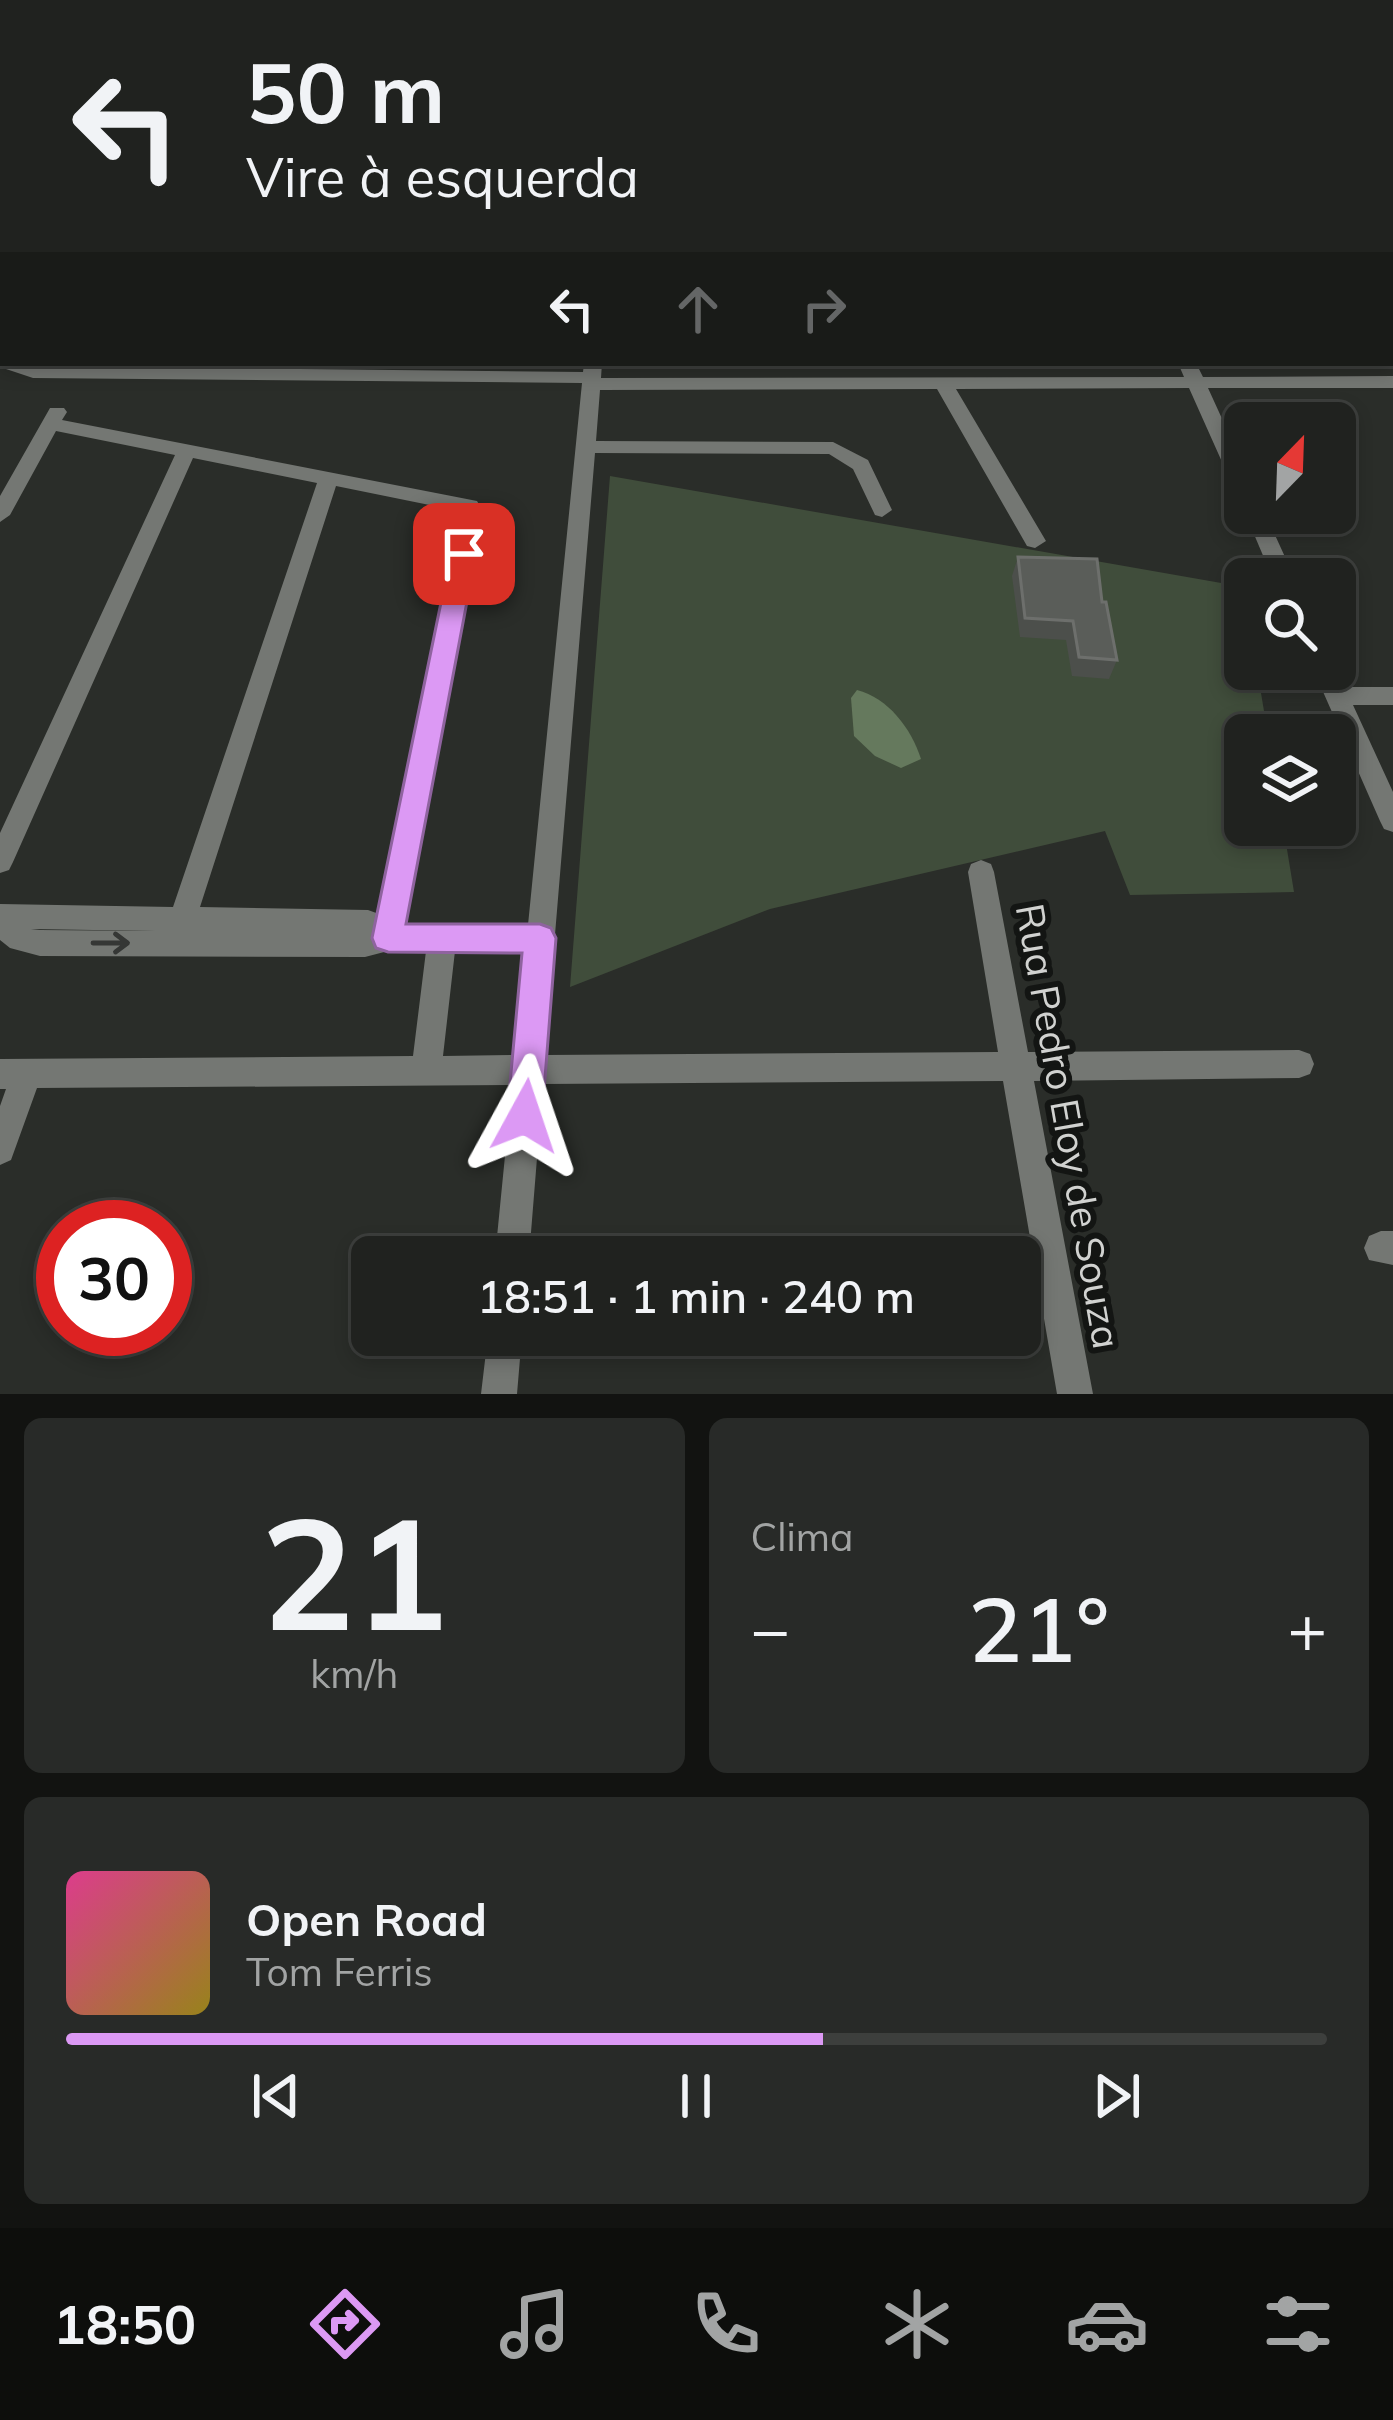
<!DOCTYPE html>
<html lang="pt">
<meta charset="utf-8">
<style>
body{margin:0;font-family:Mulish,sans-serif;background:#282a28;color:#f1f3f6;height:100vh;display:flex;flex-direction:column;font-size:45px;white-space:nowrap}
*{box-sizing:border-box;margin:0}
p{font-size:39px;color:#a2a4a4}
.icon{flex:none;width:66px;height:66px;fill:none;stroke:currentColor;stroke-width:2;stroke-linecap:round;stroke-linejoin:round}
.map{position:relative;height:1394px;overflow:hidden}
.details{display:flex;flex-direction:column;gap:24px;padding:24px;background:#121311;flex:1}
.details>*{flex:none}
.guide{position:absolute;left:0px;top:0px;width:1395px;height:366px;box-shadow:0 6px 18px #0003,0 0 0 3px #3d3f3d;background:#20221f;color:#f1f3f6;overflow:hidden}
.needle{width:78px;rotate:23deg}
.buttons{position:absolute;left:1224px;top:402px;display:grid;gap:24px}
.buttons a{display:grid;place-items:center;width:132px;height:132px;border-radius:18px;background:#20221f;box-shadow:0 6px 18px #0003,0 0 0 3px #3d3f3d;font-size:60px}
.speed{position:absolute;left:36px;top:1200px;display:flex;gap:24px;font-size:60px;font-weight:700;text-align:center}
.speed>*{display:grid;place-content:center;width:156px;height:156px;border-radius:50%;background:#20221f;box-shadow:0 6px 18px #0003,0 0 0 3px #3d3f3d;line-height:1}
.speed .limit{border:18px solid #d22;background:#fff;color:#111}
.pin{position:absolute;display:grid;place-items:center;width:102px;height:102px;color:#fff;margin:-51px;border-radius:24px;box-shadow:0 6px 18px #0006}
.me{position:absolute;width:132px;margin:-66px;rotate:5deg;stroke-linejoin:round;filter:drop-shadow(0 0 9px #0008)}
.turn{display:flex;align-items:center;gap:42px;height:252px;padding:0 48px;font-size:54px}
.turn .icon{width:156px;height:156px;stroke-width:2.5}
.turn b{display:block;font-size:84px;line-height:102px}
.lanes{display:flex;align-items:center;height:114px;padding:0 48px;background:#0003;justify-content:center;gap:60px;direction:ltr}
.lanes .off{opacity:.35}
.big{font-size:90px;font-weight:600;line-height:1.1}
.details .tile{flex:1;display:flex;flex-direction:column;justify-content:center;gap:18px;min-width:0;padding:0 42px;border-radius:18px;background:#282a28}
.details .dial{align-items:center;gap:0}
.dial b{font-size:156px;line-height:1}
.song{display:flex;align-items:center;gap:36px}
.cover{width:144px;height:144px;border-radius:18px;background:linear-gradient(135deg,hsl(330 70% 55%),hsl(50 70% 35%))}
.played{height:12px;border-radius:6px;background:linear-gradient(90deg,#dc99f4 60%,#3d3f3d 60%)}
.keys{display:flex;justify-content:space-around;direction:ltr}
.heat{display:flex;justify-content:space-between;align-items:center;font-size:66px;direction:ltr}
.details .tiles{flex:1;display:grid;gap:24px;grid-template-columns:1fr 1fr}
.tile:last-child{grid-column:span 2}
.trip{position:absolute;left:351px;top:1236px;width:690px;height:120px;border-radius:18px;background:#20221f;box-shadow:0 6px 18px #0003,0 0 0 3px #3d3f3d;font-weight:600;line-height:120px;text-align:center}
.dock{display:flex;height:192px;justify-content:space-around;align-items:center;background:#0d0e0c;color:#a2a4a4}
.dock .icon{width:84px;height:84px}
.dock .selected{color:#dc99f4}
.dock b{font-size:54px;color:#f1f3f6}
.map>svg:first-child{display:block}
.green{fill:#404d3b}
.water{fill:#65795d}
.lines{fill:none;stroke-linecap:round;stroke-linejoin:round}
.service{stroke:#747773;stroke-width:8}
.minor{fill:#747773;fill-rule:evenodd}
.tertiary{fill:#747773;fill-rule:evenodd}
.secondary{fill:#747773;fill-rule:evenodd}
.wall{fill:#4c4f4b}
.building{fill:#5a5d59;stroke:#6d6f6c;stroke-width:3}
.oneway{stroke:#353735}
.route{fill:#dc99f4;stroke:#8f639f;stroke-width:3}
.labels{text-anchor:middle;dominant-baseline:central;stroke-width:12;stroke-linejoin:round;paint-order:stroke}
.near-street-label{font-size:39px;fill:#d1d2d0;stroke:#131513}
</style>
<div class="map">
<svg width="1393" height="1394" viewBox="0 0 1393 1394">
<rect width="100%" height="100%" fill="#2a2d29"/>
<path class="green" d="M 610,476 L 1244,587 L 1245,669 L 1257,669 L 1268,735 L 1245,735 L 1245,825 L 1283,825 L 1294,892 L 1130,895 L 1105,831 L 770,909 L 570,987 Z"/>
<path class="water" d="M 857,690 C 888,698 911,728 921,759 L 901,768 L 875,756 L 854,736 L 851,698 Z"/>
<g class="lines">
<path class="service" d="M 0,158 L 3,154"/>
<path class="minor" d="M 630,0 L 642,0 L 642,3 L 630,3 Z
M 1018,0 L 1030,0 L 1032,3 L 1020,3 Z
M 1220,0 L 1232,0 L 1234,3 L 1222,3 Z
M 1392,39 L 1393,39 L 1393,47 L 1392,47 Z
M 0,99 L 3,99 L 3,107 L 0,107 Z
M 0,263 L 3,263 L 3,273 L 0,273 Z
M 0,355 L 3,363 L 35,366 L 583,372 L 584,363 L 602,363 L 601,378 L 1184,377 L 1178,363 L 1196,363 L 1203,377 L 1393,376 L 1393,388 L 1208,388 L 1245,469 L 1245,498 L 1235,491 L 1189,388 L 956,389 L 1046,541 L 1035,548 L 1027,546 L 937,389 L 600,390 L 596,441 L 833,442 L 868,460 L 892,510 L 882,517 L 875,515 L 853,469 L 829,454 L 595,453 L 545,1055 L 998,1052 L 968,872 L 971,864 L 981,860 L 991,864 L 994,872 L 1028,1052 L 1299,1050 L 1310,1054 L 1314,1064 L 1310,1074 L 1299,1078 L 1034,1081 L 1093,1394 L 1057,1394 L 1003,1081 L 543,1084 L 529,1257 L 495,1257 L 512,1085 L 37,1088 L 11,1160 L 0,1165 L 0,1106 L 6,1089 L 0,1089 L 0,1059 L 413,1056 L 426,951 L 388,951 L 365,957 L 40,956 L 10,948 L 0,940 L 0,904 L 173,907 L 317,483 L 193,458 L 13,862 L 9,870 L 0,873 L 0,833 L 175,455 L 56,431 L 10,515 L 0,522 L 0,496 L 50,408 L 64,408 L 67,412 L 62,420 L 477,501 L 480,506 L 404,925 L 528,925 L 582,383 L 33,378 L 0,367 ZM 336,486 L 459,511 L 379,914 L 368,910 L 200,907 ZM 31,929 L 155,931 L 40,930 ZM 455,951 L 526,951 L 515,1055 L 443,1056 Z
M 1245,513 L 1265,513 L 1295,579 L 1273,579 Z
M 1335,666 L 1345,687 L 1393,687 L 1393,705 L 1353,705 L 1393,792 L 1393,832 L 1384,829 L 1380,821 L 1313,669 L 1335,669 Z
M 1381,1231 L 1393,1231 L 1393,1265 L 1369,1260 L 1364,1248 L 1369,1236 Z
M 488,1335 L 522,1335 L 517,1394 L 481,1394 Z"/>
<path class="tertiary" d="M 1392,228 L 1393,228 L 1393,241 L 1392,240 Z"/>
<path class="secondary" d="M 0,171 L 3,171 L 3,183 L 0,183 Z
M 1392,177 L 1393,177 L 1393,189 L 1392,189 Z"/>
</g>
<path class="wall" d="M 1018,557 L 1117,660 L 1109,679 L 1072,676 L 1066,640 L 1020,637 L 1012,576 Z"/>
<path class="building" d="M 1018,557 L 1097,559 L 1102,602 L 1106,602 L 1117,660 L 1079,657 L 1073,621 L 1025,618 Z"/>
<defs><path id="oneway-shaft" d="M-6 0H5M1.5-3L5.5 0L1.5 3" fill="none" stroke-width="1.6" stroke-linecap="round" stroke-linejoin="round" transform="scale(3)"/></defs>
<use class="oneway" href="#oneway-shaft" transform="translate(111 943)"/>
<path class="route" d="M 464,546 L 476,554 L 406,924 L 540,924 L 551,928 L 556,938 L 542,1116 L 537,1129 L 525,1134 L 512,1129 L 507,1116 L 522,953 L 388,952 L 376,948 L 372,938 L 451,554 Z"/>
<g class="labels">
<g class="near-street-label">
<text transform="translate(1069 1126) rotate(80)">Rua Pedro Eloy de Souza</text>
</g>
</g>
</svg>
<div class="buttons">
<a><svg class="needle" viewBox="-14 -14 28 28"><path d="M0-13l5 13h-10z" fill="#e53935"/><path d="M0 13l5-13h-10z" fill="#a2a4a4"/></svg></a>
<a><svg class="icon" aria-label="search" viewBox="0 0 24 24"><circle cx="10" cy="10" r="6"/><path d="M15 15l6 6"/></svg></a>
<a><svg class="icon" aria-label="layers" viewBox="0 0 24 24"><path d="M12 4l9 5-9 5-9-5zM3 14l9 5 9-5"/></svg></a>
</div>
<div class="speed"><div class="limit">30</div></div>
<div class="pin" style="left:464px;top:554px;background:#d93025"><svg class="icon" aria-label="arrive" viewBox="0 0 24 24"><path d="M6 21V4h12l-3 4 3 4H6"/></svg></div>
<svg class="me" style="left:525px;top:1116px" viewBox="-20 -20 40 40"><path d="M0-17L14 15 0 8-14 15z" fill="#dc99f4" stroke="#fff" stroke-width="4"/></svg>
<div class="trip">18:51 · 1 min · 240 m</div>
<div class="guide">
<div class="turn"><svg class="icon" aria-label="left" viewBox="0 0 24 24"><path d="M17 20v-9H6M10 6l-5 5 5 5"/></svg><div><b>50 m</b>Vire à esquerda</div></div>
<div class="lanes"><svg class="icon" aria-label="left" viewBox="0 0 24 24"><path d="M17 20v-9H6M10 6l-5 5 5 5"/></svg><svg class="icon off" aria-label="ahead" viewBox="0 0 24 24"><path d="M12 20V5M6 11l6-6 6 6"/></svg><svg class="icon off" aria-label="right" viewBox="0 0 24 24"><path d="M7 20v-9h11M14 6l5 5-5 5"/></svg></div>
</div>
</div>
<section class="details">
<div class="tiles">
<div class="tile dial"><b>21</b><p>km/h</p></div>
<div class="tile"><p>Clima</p>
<div class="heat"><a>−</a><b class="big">21°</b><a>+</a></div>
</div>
<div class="tile">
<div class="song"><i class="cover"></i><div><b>Open Road</b><p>Tom Ferris</p></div></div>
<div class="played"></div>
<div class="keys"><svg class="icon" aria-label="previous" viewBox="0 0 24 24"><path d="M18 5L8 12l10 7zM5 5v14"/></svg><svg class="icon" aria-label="pause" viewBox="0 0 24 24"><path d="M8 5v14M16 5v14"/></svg><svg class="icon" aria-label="next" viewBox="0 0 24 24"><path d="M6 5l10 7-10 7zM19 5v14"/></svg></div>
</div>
</div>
</section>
<nav class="dock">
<b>18:50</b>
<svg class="icon selected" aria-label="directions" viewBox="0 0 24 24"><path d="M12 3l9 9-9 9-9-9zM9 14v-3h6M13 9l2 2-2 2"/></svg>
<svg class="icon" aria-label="music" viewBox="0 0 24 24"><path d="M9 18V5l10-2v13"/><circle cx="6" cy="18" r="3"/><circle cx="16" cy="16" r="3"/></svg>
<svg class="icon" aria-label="phone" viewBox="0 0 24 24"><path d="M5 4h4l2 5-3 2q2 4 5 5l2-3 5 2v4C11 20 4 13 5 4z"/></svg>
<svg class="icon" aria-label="climate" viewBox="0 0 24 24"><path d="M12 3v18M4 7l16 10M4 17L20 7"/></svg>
<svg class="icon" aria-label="car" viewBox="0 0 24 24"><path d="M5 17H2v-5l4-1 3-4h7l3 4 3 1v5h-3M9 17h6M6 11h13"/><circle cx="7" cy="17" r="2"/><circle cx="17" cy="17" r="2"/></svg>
<svg class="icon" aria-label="filters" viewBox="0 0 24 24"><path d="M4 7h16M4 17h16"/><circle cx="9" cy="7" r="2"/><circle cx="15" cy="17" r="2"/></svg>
</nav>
